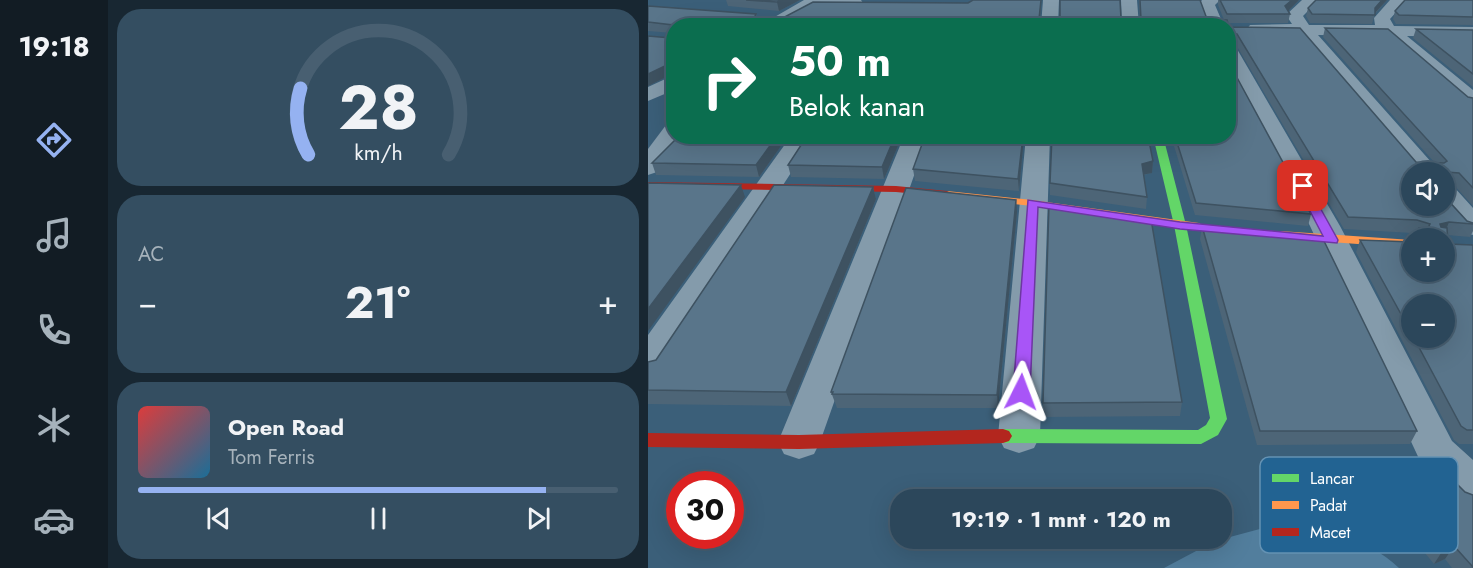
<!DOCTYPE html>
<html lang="id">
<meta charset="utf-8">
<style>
body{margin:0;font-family:Jost,sans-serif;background:#344e61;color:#f1f3f6;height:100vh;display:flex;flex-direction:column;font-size:22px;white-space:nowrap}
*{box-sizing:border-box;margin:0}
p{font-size:20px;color:#a6b2bb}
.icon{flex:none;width:33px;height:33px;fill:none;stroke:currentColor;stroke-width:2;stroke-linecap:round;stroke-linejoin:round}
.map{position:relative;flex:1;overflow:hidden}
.details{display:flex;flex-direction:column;gap:9px;padding:9px;background:#182732;width:540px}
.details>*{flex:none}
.hud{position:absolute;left:18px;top:18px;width:570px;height:126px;border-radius:24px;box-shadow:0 6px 24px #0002,0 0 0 2px #485f71;background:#0b6e4f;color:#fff;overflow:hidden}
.controls{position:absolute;left:753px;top:162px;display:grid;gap:12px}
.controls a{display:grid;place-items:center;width:54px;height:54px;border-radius:50%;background:#2c475b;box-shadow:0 6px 24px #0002,0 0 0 2px #485f71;font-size:30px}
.speed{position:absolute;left:18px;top:471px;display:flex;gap:12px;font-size:30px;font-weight:700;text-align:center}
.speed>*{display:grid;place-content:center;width:78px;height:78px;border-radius:50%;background:#2c475b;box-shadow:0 6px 24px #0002,0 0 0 2px #485f71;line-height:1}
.speed .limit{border:9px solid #d22;background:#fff;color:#111}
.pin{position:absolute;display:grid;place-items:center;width:51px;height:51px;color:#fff;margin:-26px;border-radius:12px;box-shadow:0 3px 9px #0006}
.me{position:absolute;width:66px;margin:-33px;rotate:3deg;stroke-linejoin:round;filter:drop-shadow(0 0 4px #0008)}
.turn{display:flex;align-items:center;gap:21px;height:126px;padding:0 24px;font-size:27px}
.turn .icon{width:78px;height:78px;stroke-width:2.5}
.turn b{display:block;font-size:42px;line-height:51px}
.big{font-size:45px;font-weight:700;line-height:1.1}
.details .tile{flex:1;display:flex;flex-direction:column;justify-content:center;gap:9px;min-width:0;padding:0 21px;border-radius:24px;background:#344e61}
.details .dial{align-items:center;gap:0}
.dial svg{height:156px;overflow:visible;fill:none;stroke:#485f71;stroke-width:7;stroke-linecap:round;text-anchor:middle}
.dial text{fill:#f1f3f6;stroke:none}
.song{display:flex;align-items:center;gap:18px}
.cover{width:72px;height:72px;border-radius:9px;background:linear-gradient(135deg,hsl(0 70% 55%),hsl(200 70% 35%))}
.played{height:6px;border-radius:3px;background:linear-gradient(90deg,#95b2f1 85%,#485f71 85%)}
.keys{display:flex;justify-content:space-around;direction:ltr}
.heat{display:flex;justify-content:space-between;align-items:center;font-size:33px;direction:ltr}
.trip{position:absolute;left:242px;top:489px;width:342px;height:60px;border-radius:24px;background:#2c475b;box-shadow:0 6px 24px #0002,0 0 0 2px #485f71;font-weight:700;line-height:60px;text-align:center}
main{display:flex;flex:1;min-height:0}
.tabs{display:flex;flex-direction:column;width:108px;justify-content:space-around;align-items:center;background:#121c24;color:#a6b2bb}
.tabs .icon{width:42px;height:42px}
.tabs .selected{color:#95b2f1}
.tabs b{font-size:27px;color:#f1f3f6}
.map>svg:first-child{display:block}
.water{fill:#527e9d}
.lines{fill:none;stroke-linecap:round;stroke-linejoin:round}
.street{fill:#849bab;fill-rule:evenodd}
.fast{fill:#63d668;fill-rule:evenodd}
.slow{fill:#ff974d;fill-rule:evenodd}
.jam{fill:#b3261e;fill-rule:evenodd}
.wall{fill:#4d6577;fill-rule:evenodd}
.shaded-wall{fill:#3e5261}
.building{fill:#59758a;stroke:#3e5261;stroke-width:1.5}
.route{fill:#a855f7;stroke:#6d37a1;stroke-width:1.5}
.key{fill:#226392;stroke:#6492b3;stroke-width:1.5}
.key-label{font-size:16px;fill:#fff}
</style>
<main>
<nav class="tabs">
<b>19:18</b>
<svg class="icon selected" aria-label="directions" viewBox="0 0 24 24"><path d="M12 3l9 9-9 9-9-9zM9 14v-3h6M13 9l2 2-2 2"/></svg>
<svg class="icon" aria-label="music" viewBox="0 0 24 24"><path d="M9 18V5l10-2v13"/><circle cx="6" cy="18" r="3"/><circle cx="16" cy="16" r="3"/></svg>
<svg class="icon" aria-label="phone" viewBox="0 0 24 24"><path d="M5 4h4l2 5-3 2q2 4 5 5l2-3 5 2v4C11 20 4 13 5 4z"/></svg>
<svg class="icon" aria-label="climate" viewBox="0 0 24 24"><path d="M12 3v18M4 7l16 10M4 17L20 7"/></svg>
<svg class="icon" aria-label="car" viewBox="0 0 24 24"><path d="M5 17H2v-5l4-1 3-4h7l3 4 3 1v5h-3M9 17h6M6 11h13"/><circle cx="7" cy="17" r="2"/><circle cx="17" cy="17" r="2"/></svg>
</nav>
<section class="details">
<div class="tile dial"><svg viewBox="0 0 100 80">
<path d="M14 69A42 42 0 1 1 86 69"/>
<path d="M14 69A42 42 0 0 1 10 35" stroke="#95b2f1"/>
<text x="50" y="56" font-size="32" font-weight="700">28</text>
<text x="50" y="72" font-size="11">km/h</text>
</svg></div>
<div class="tile"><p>AC</p>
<div class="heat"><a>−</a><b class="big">21°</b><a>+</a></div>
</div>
<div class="tile">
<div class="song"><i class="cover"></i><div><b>Open Road</b><p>Tom Ferris</p></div></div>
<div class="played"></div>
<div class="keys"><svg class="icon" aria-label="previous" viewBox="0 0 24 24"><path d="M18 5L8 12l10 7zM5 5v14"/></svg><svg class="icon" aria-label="pause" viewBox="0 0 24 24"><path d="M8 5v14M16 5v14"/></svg><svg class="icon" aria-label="next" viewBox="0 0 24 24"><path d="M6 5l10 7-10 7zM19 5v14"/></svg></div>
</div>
</section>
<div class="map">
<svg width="825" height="568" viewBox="0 0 825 568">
<rect width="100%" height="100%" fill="#3b5f79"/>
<path class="water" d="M 623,526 C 667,531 718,535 751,568 L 516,568 L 567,541 Z"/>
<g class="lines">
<path class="street" d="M 156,0 L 213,0 L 215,3 L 207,8 L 166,8 L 134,26 L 111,26 Z
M 395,0 L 411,0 L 410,26 L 393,26 Z
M 473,0 L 489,0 L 491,26 L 474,26 Z
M 554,0 L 572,0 L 567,5 L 576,26 L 559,26 L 551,4 Z
M 654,0 L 671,0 L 655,16 L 661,25 L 727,25 L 726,18 L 742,0 L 759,0 L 742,19 L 746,26 L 825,27 L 825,37 L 759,36 L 825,90 L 825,107 L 817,106 L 738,36 L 670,35 L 792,172 L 766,172 L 651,35 L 608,34 L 602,33 L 599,29 L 602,25 L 644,24 L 638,15 Z
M 580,44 L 587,45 L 589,49 L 692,226 L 804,441 L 825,460 L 825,510 L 809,504 L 774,465 L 662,226 L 580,68 Z
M 26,75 L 26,90 L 0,101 L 0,87 Z
M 26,123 L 26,136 L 33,136 L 9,172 L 0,175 L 0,149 L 18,125 Z
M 143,136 L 167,136 L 13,372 L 0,376 L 0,335 Z
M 256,136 L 280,136 L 172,442 L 166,454 L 151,459 L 136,454 L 130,442 Z
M 378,136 L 402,136 L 392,436 L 386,448 L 371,453 L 356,448 L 350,436 Z
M 796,185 L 806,187 L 825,208 L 825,235 L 815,232 L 792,206 L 796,206 Z"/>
<path class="fast" d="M 505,136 L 515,136 L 538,225 L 579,419 L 570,435 L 553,444 L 355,443 L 349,441 L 346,436 L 349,431 L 355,429 L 550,430 L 558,425 L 562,418 L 526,225 Z"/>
<path class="slow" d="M 299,191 L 384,200 L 551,223 L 557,227 L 551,231 L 384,206 L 295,196 L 295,192 Z
M 632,231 L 764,240 L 764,248 L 628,238 L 626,235 Z"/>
<path class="jam" d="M 0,182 L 248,186 L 299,191 L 305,194 L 299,197 L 248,192 L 0,188 Z
M 355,429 L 361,431 L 364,436 L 361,441 L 355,443 L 151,449 L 0,447 L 0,433 L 151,435 Z"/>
</g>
<path class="wall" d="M 78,0 L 152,0 L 131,11 L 80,6 Z
M 393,0 L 392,19 L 492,19 L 491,0 L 552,0 L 559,19 L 576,20 L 570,5 L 570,0 L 651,0 L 640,11 L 642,14 L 640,23 L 580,23 L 581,27 L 768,162 L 786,162 L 675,37 L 677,28 L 820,97 L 825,98 L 825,206 L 806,185 L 799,184 L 797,196 L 819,221 L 825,223 L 825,231 L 822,237 L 799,235 L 800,244 L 825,245 L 825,444 L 811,444 L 806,440 L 708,252 L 712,240 L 764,272 L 796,238 L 767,238 L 769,234 L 764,233 L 696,229 L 587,43 L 580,42 L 580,26 L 26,26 L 26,73 L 0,86 L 0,36 L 23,38 L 25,36 L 25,33 L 0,31 L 0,6 L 108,14 L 110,20 L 131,20 L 320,3 ZM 764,304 L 796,338 L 764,338 Z
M 739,0 L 727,14 L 724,24 L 662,23 L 658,16 L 660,8 Z
M 825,0 L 825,25 L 748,24 L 745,19 L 747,11 Z
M 768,29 L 825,30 L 825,87 L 765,38 Z
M 140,136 L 111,177 L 8,175 L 4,163 Z
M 254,136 L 236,179 L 143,177 L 140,165 Z
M 376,136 L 371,191 L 267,181 L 265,169 Z
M 523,136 L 580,136 L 663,214 L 660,226 L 547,215 Z
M 505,161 L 504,173 L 495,175 L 499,197 L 498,209 L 402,195 L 402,183 Z
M 225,187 L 228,199 L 143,406 L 0,404 L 0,362 L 8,360 Z
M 369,212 L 350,408 L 189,408 L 183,392 Z
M 554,226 L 769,431 L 762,444 L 609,445 L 552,239 Z
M 534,402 L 532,416 L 395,417 L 395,403 Z
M 817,492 L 825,495 L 825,568 L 804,568 L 797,559 L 786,564 L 744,513 L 751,499 Z"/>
<path class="shaded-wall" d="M 134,0 L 152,0 L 131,11 L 129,2 Z
M 644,0 L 651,0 L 636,15 L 637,6 Z
M 734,0 L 739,0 L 724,16 L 727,8 Z
M 23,63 L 26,70 L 26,73 L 0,86 L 0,74 Z
M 129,136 L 140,136 L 111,177 L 108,165 Z
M 247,136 L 254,136 L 236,179 L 234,167 Z
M 375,136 L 376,136 L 371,191 L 370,179 Z
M 505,161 L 504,173 L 493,175 L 494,164 Z
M 93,185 L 97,197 L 0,331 L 0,309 Z
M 225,187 L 228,199 L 143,406 L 138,392 Z
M 368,200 L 369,212 L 350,408 L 349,395 Z
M 801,222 L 796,235 L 787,237 L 792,224 Z
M 806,546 L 797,559 L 786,564 L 795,550 Z"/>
<path class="building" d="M 98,0 L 134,0 L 129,2 Z
M 325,0 L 393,0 L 391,19 L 412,19 L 412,0 L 472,0 L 473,19 L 493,19 L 492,0 L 552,0 L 559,19 L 579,20 L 581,27 L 652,28 L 768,162 L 796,163 L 799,161 L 677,28 L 740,29 L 820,97 L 825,98 L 825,188 L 811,173 L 799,172 L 799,192 L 796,193 L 796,172 L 764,172 L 764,206 L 796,206 L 796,196 L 819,221 L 825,223 L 825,224 L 801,222 L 792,224 L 793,227 L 799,228 L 800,244 L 825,245 L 825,430 L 819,430 L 813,426 L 766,338 L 796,338 L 796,304 L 764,304 L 764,334 L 712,240 L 764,242 L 764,272 L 796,272 L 796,238 L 771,238 L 771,228 L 780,228 L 782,224 L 769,220 L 700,217 L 589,34 L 582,33 L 580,34 L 580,26 L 26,26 L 26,63 L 23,63 L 0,74 L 0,36 L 23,38 L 25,36 L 25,25 L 0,22 L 0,6 L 108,14 L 106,18 L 109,20 L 131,20 L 165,2 L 320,3 Z
M 572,0 L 644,0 L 637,6 L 642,14 L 579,14 Z
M 668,0 L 734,0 L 727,8 L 727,15 L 664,14 L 660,8 Z
M 757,0 L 825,0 L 825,17 L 751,15 L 747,11 Z
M 768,29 L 825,30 L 825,74 Z
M 580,61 L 663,214 L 548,203 L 527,136 L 580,136 Z
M 31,136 L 129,136 L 108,165 L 4,163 Z
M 159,136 L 247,136 L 234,167 L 140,165 Z
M 277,136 L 375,136 L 370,179 L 265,169 Z
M 404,136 L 500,136 L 505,161 L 494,164 L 499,197 L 402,183 Z
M 0,183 L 93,185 L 0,309 Z
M 126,185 L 225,187 L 138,392 L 0,390 L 0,362 L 8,360 Z
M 258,188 L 368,200 L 349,395 L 184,394 L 185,392 L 183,392 Z
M 401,204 L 503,219 L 534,402 L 395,403 Z
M 554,226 L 674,237 L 769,431 L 612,431 Z
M 805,480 L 817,492 L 825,495 L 825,567 L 806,546 L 795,550 L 751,499 Z"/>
<path class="route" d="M 655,183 L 660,186 L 690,240 L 689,243 L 532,229 L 390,207 L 382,392 L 379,397 L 368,397 L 365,392 L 380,200 L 532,222 L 675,236 L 649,186 Z"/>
<rect x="612" y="457" width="198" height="96" rx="9" class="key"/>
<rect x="624" y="474" width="27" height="8" fill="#63d668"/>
<rect x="624" y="501" width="27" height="8" fill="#ff974d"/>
<rect x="624" y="528" width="27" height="8" fill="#b3261e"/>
<g class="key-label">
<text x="662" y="484">Lancar</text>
<text x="662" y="511">Padat</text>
<text x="662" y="538">Macet</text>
</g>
</svg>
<div class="controls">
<a><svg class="icon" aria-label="sound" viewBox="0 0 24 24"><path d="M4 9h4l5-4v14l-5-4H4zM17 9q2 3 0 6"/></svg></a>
<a>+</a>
<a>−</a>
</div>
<div class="speed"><div class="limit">30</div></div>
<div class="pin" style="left:655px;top:186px;background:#d93025"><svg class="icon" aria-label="arrive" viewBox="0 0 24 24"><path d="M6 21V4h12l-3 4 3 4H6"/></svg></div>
<svg class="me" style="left:373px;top:392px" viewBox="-20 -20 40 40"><path d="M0-17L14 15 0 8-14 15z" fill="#a855f7" stroke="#fff" stroke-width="4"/></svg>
<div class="trip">19:19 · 1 mnt · 120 m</div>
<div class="hud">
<div class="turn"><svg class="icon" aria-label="right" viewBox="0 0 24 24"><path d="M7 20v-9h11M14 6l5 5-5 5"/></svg><div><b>50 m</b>Belok kanan</div></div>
</div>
</div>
</main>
